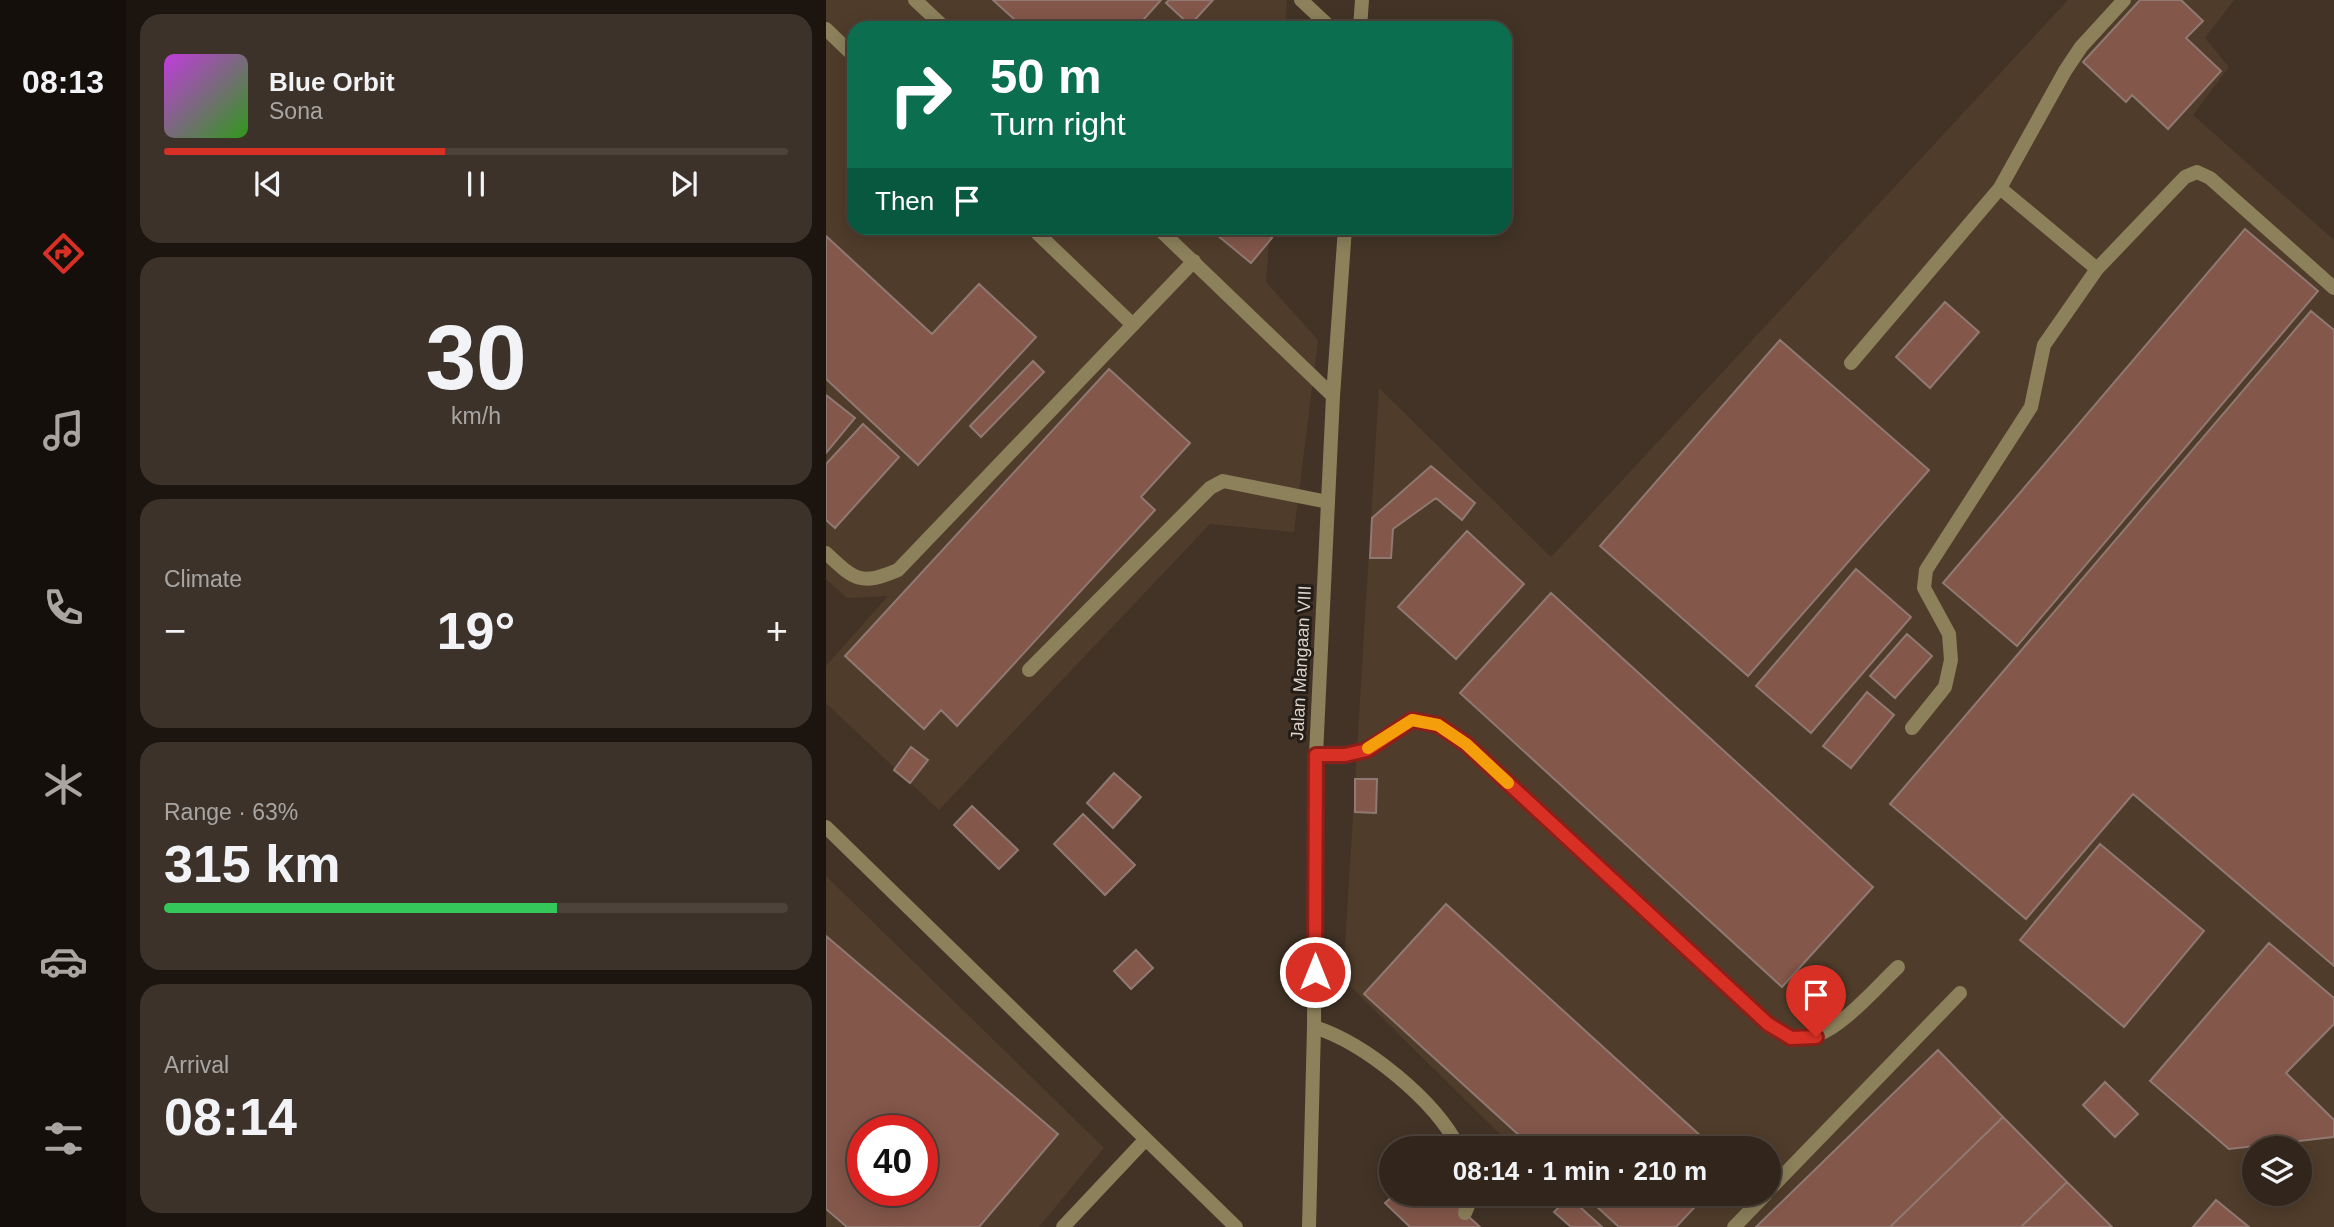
<!DOCTYPE html>
<meta charset="utf-8">
<style>
body{margin:0;font-family:Arial,sans-serif;background:#3d3229;color:#f1f3f6;height:100vh;display:flex;flex-direction:column;font-size:26px;white-space:nowrap}
*{box-sizing:border-box;margin:0}
p{font-size:23px;color:#a8a5a3}
.icon{flex:none;width:38px;height:38px;fill:none;stroke:currentColor;stroke-width:2;stroke-linecap:round;stroke-linejoin:round}
.map{position:relative;flex:1;overflow:hidden}
.drawer{display:flex;flex-direction:column;gap:14px;padding:14px;background:#1c150f;width:700px}
.drawer>*{flex:none}
.guide{position:absolute;left:21px;top:21px;width:665px;height:214px;border-radius:21px;box-shadow:0 4px 18px #0003,0 0 0 2px #4d433b;background:#0b6e4f;color:#fff;overflow:hidden}
.fabs{position:absolute;left:1416px;top:1136px;display:grid;gap:14px}
.fabs a{display:grid;place-items:center;width:70px;height:70px;border-radius:50%;background:#32261c;box-shadow:0 4px 18px #0003,0 0 0 2px #4d433b;font-size:35px}
.speed{position:absolute;left:21px;top:1115px;display:flex;gap:14px;font-size:35px;font-weight:700;text-align:center}
.speed>*{display:grid;place-content:center;width:91px;height:91px;border-radius:50%;background:#32261c;box-shadow:0 4px 18px #0003,0 0 0 2px #4d433b;line-height:1}
.speed .limit{border:10px solid #d22;background:#fff;color:#111}
.pin{position:absolute;display:grid;place-items:center;width:60px;height:60px;color:#fff;margin:-72px -30px;border-radius:50% 50% 50% 0;rotate:-45deg;box-shadow:0 0 7px #0007}
.pin .icon{rotate:45deg}
.me{position:absolute;width:77px;margin:-38px;rotate:0deg;stroke-linejoin:round;filter:drop-shadow(0 0 5px #0008)}
.turn{display:flex;align-items:center;gap:24px;height:147px;padding:0 28px;font-size:32px}
.turn .icon{width:91px;height:91px;stroke-width:2.5}
.turn b{display:block;font-size:49px;line-height:60px}
.then{display:flex;align-items:center;height:66px;padding:0 28px;background:#0003;gap:14px;font-size:26px}
.big{font-size:52px;font-weight:700;line-height:1.1}
.drawer .widget{flex:1;display:flex;flex-direction:column;justify-content:center;gap:10px;min-width:0;padding:0 24px;border-radius:21px;background:#3d3229}
.drawer .dial{align-items:center;gap:0}
.dial b{font-size:91px;line-height:1}
.song{display:flex;align-items:center;gap:21px}
.cover{width:84px;height:84px;border-radius:10px;background:linear-gradient(135deg,hsl(290 70% 55%),hsl(110 70% 35%))}
.played{height:7px;border-radius:4px;background:linear-gradient(90deg,#d93025 45%,#4d433b 45%)}
.keys{display:flex;justify-content:space-around;direction:ltr}
.heat{display:flex;justify-content:space-between;align-items:center;font-size:38px;direction:ltr}
.charge{height:10px;border-radius:5px;background:linear-gradient(90deg,#34c759 63%,#4d433b 0)}
.trip{position:absolute;left:553px;top:1136px;width:402px;height:70px;border-radius:35px;background:#32261c;box-shadow:0 4px 18px #0003,0 0 0 2px #4d433b;font-weight:700;line-height:70px;text-align:center}
main{display:flex;flex:1;min-height:0}
.tab-bar{display:flex;flex-direction:column;width:126px;justify-content:space-around;align-items:center;background:#140f0b;color:#a8a5a3}
.tab-bar .icon{width:49px;height:49px}
.tab-bar .active{color:#d93025}
.tab-bar b{font-size:32px;color:#f1f3f6}
.map>svg:first-child{display:block}
.built{fill:#503c2a;fill-rule:evenodd}
.building{fill:#83574a;stroke:#907972;stroke-width:2;fill-rule:evenodd}
.lines{fill:none;stroke-linecap:round;stroke-linejoin:round}
.service{stroke:#8c815b;stroke-width:14}
.tertiary{stroke:#8c815b;stroke-width:14}
.route-casing{stroke:#8d1f18;stroke-width:18}
.route{stroke:#d93025;stroke-width:12}
.slow{stroke:#f59e0b;stroke-width:12}
.labels{text-anchor:middle;dominant-baseline:central;stroke-width:6;stroke-linejoin:round;paint-order:stroke}
.street-label{font-size:18px;fill:#ddd3cb;stroke:#241d17}
</style>
<main>
<nav class="tab-bar">
<b>08:13</b>
<svg class="icon active" aria-label="directions" viewBox="0 0 24 24"><path d="M12 3l9 9-9 9-9-9zM9 14v-3h6M13 9l2 2-2 2"/></svg>
<svg class="icon" aria-label="music" viewBox="0 0 24 24"><path d="M9 18V5l10-2v13"/><circle cx="6" cy="18" r="3"/><circle cx="16" cy="16" r="3"/></svg>
<svg class="icon" aria-label="phone" viewBox="0 0 24 24"><path d="M5 4h4l2 5-3 2q2 4 5 5l2-3 5 2v4C11 20 4 13 5 4z"/></svg>
<svg class="icon" aria-label="climate" viewBox="0 0 24 24"><path d="M12 3v18M4 7l16 10M4 17L20 7"/></svg>
<svg class="icon" aria-label="car" viewBox="0 0 24 24"><path d="M5 17H2v-5l4-1 3-4h7l3 4 3 1v5h-3M9 17h6M6 11h13"/><circle cx="7" cy="17" r="2"/><circle cx="17" cy="17" r="2"/></svg>
<svg class="icon" aria-label="filters" viewBox="0 0 24 24"><path d="M4 7h16M4 17h16"/><circle cx="9" cy="7" r="2"/><circle cx="15" cy="17" r="2"/></svg>
</nav>
<section class="drawer">
<div class="widget">
<div class="song"><i class="cover"></i><div><b>Blue Orbit</b><p>Sona</p></div></div>
<div class="played"></div>
<div class="keys"><svg class="icon" aria-label="previous" viewBox="0 0 24 24"><path d="M18 5L8 12l10 7zM5 5v14"/></svg><svg class="icon" aria-label="pause" viewBox="0 0 24 24"><path d="M8 5v14M16 5v14"/></svg><svg class="icon" aria-label="next" viewBox="0 0 24 24"><path d="M6 5l10 7-10 7zM19 5v14"/></svg></div>
</div>
<div class="widget dial"><b>30</b><p>km/h</p></div>
<div class="widget"><p>Climate</p>
<div class="heat"><a>−</a><b class="big">19°</b><a>+</a></div>
</div>
<div class="widget"><p>Range · 63%</p><b class="big">315 km</b><div class="charge"></div></div>
<div class="widget"><p>Arrival</p><b class="big">08:14</b></div>
</section>
<div class="map">
<svg width="1508" height="1227" viewBox="0 0 1508 1227">
<rect width="100%" height="100%" fill="#423326"/>
<path class="built" d="M 0,0 L 461,0 L 459,28 L 28,28 L 28,228 L 444,228 L 440,282 L 492,340 L 468,532 L 384,524 L 113,810 L 0,703 L 0,666 L 62,596 L 21,598 L 0,579 Z
M 1242,0 L 1408,0 L 1379,38 L 1403,67 L 1367,115 L 1508,240 L 1508,1227 L 767,1227 L 733,1194 L 943,1194 L 943,1148 L 688,1148 L 517,979 L 553,388 L 725,557 ZM 1428,1148 L 1474,1148 L 1474,1194 L 1428,1194 Z
M 0,876 L 278,1148 L 213,1227 L 0,1227 ZM 37,1130 L 96,1130 L 96,1190 L 37,1190 Z"/>
<path class="building" d="M 167,0 L 335,0 L 310,28 L 198,28 Z
M 343,0 L 387,0 L 364,25 L 340,3 Z
M 1314,0 L 1355,0 L 1377,21 L 1360,38 L 1395,71 L 1342,129 L 1306,95 L 1300,102 L 1257,62 Z
M 388,228 L 433,228 L 446,238 L 425,263 L 385,230 Z
M 1419,229 L 1492,291 L 1191,646 L 1117,583 Z
M 0,236 L 106,334 L 153,284 L 210,337 L 92,465 L 0,379 Z
M 1119,302 L 1153,332 L 1104,388 L 1070,357 Z
M 1485,311 L 1508,330 L 1508,966 L 1307,794 L 1200,919 L 1064,804 Z
M 954,340 L 1103,470 L 922,676 L 774,546 Z
M 207,361 L 218,372 L 155,437 L 144,426 Z
M 283,369 L 364,443 L 315,497 L 329,510 L 131,726 L 115,710 L 98,729 L 19,656 Z
M 0,395 L 29,418 L 0,453 Z
M 37,424 L 73,457 L 9,528 L 0,520 L 0,464 Z
M 605,466 L 649,503 L 636,520 L 610,498 L 567,529 L 565,558 L 544,558 L 546,518 Z
M 641,531 L 698,584 L 630,659 L 572,607 Z
M 1030,569 L 1085,617 L 985,733 L 930,686 Z
M 725,593 L 1047,887 L 956,987 L 634,693 Z
M 1081,634 L 1106,656 L 1069,698 L 1044,676 Z
M 1041,692 L 1068,715 L 1025,768 L 997,746 Z
M 85,747 L 102,760 L 84,783 L 68,770 Z
M 288,773 L 315,797 L 287,828 L 261,803 Z
M 529,779 L 551,779 L 550,813 L 529,812 Z
M 146,806 L 192,850 L 173,869 L 128,825 Z
M 257,814 L 309,865 L 279,895 L 228,844 Z
M 1274,844 L 1378,931 L 1298,1027 L 1194,940 Z
M 620,904 L 888,1148 L 707,1148 L 538,994 Z
M 0,936 L 232,1134 L 153,1227 L 21,1227 L 0,1209 ZM 37,1130 L 96,1130 L 96,1190 L 37,1190 Z
M 1443,943 L 1508,998 L 1508,1024 L 1460,1073 L 1508,1120 L 1508,1135 L 1507,1137 L 1403,1149 L 1324,1081 Z
M 310,950 L 327,968 L 305,989 L 288,971 Z
M 1112,1050 L 1177,1117 L 1064,1227 L 930,1227 Z
M 1279,1082 L 1312,1114 L 1289,1137 L 1257,1105 Z
M 1177,1117 L 1241,1182 L 1195,1227 L 1064,1227 Z
M 1241,1182 L 1286,1227 L 1195,1227 Z
M 569,1194 L 618,1194 L 654,1227 L 584,1227 L 559,1203 Z
M 757,1194 L 881,1194 L 850,1227 L 793,1227 Z
M 743,1197 L 776,1227 L 745,1227 L 728,1212 Z
M 1390,1200 L 1423,1227 L 1367,1227 Z"/>
<g class="lines">
<path class="service" d="M 89,0 L 119,28
M 475,0 L 505,28
M 0,29 L 28,56
M 1174,188 L 1271,269
M 206,228 L 307,325
M 332,228 L 507,396
M 1025,363 L 1174,188 L 1239,71 L 1255,47 L 1298,0
M 0,553 C 29,580 34,586 72,570 L 368,261
M 203,670 L 384,488 L 397,481 L 502,502
M 1086,728 L 1119,687 L 1125,660 L 1123,634 L 1098,588 L 1100,570 L 1205,407 L 1218,345 L 1271,269 L 1359,177 L 1371,172 L 1384,178 L 1508,288
M 490,755 L 519,755 L 541,750 L 586,720 L 612,725 L 640,744 L 942,1024 C 949,1029 958,1036 966,1038 C 1003,1046 1047,990 1072,967
M 488,1027 C 539,1043 609,1100 633,1148
M 943,1190 L 1134,993
M 639,1213 L 647,1194
M 237,1227 L 319,1140
M 908,1227 L 940,1194"/>
<path class="tertiary" d="M 534,28 L 536,0
M 0,827 L 410,1227
M 483,1227 L 488,1027 L 490,755 L 507,396 L 519,228"/>
</g>
<g class="lines">
<defs>
<path id="route" d="M 489,972 L 490,755 L 519,755 L 541,750 L 586,720 L 612,725 L 640,744 L 942,1024 L 965,1038 L 990,1037"/>
</defs>
<use href="#route" class="route-casing"/>
<use href="#route" class="route"/>
<path class="slow" d="M 542,748 L 586,720 L 612,725 L 640,744 L 682,783"/>
</g>
<g class="labels">
<g class="street-label">
<text transform="translate(475 663) rotate(-87)">Jalan Mangaan VIII</text>
</g>
</g>
</svg>
<div class="fabs">
<a><svg class="icon" aria-label="layers" viewBox="0 0 24 24"><path d="M12 4l9 5-9 5-9-5zM3 14l9 5 9-5"/></svg></a>
</div>
<div class="speed"><div class="limit">40</div></div>
<div class="pin" style="left:990px;top:1037px;background:#d93025"><svg class="icon" aria-label="arrive" viewBox="0 0 24 24"><path d="M6 21V4h12l-3 4 3 4H6"/></svg></div>
<svg class="me" style="left:489px;top:972px" viewBox="-20 -20 40 40"><circle r="17" fill="#d93025" stroke="#fff" stroke-width="3"/><path d="M0-11L8 9 0 5-8 9z" fill="#fff"/></svg>
<div class="trip">08:14 · 1 min · 210 m</div>
<div class="guide">
<div class="turn"><svg class="icon" aria-label="right" viewBox="0 0 24 24"><path d="M7 20v-9h11M14 6l5 5-5 5"/></svg><div><b>50 m</b>Turn right</div></div>
<div class="then">Then<svg class="icon" aria-label="arrive" viewBox="0 0 24 24"><path d="M6 21V4h12l-3 4 3 4H6"/></svg></div>
</div>
</div>
</main>
